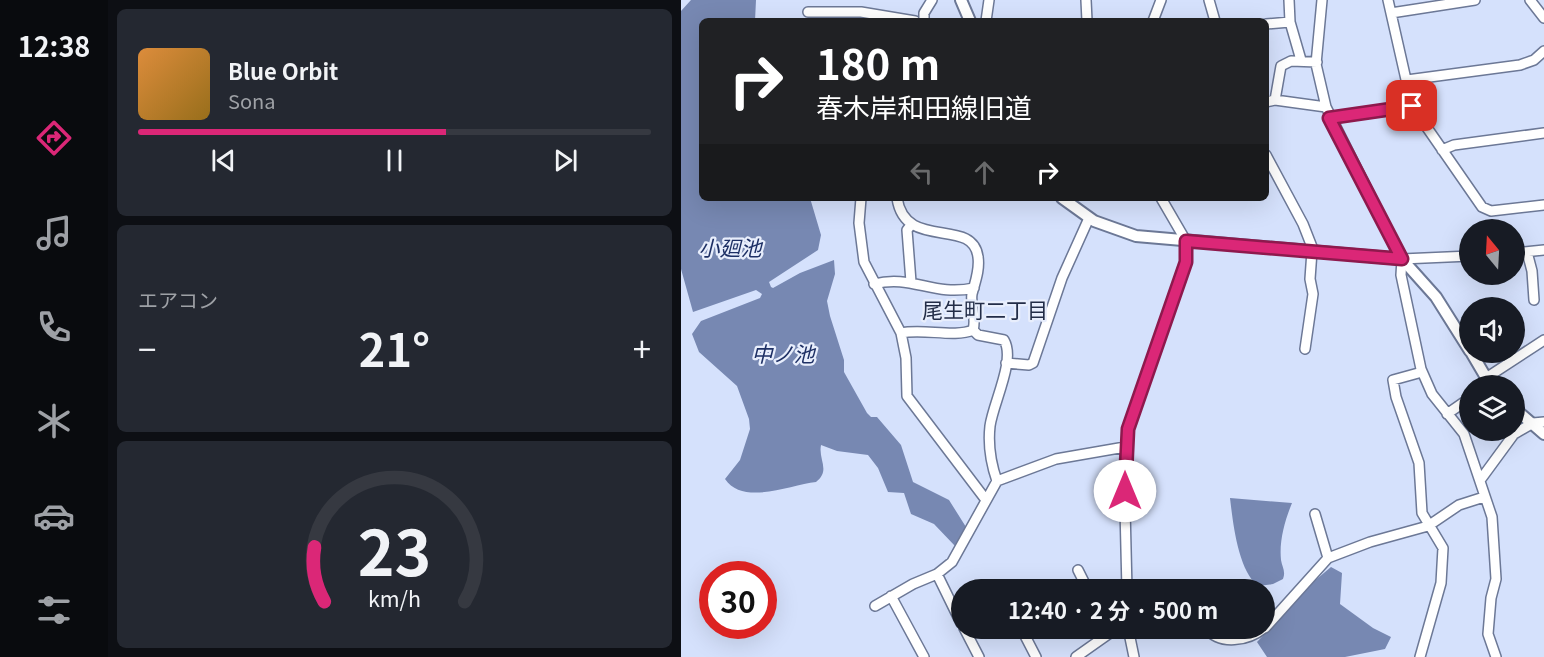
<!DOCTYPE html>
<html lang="ja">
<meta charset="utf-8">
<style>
body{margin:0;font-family:Georgia,"Noto Sans JP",serif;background:#242831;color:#f1f3f6;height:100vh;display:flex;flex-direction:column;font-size:22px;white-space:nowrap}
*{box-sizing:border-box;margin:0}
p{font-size:20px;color:#9ea1a6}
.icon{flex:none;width:33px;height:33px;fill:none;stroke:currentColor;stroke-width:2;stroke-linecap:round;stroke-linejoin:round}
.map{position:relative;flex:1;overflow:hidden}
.drawer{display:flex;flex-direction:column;gap:9px;padding:9px;background:#0d0f14;width:573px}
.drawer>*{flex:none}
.hud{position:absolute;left:18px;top:18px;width:570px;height:183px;border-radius:9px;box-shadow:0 6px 24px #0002;background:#202124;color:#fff;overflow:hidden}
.needle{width:39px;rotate:342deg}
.controls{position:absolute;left:778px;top:219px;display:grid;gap:12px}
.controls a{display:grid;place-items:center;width:66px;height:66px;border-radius:50%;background:#171b24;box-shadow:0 6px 24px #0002;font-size:30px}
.speed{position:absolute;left:18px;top:561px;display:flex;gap:12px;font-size:30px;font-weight:700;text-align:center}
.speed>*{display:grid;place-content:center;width:78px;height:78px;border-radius:50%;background:#171b24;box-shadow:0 6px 24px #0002;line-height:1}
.speed .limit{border:9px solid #d22;background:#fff;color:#111}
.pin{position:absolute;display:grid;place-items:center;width:51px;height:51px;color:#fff;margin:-26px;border-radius:12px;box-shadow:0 3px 9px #0006}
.me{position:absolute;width:66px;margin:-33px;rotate:0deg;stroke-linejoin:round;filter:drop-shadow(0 0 4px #0008)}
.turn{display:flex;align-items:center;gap:21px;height:126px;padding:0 18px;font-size:27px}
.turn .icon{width:78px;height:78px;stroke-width:2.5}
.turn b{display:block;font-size:42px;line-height:51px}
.lanes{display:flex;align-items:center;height:57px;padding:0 18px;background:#0003;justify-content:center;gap:30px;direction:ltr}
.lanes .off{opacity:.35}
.big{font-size:45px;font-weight:700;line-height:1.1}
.drawer .widget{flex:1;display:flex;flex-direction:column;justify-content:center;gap:9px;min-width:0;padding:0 21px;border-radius:9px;background:#242831}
.drawer .dial{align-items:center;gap:0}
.dial svg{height:156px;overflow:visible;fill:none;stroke:#363941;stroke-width:7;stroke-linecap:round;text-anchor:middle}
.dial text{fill:#f1f3f6;stroke:none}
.song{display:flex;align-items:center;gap:18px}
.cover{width:72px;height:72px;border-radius:9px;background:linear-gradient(135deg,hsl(30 70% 55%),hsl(40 70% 35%))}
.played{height:6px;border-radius:3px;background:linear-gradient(90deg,#db2777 60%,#363941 60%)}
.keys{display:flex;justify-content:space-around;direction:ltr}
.heat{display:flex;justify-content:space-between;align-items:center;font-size:33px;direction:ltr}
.trip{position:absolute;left:270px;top:579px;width:324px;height:60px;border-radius:30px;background:#171b24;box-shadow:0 6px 24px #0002;font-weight:700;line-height:60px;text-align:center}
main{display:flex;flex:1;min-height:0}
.tab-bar{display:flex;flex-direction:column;width:108px;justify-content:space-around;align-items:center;background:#090b0e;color:#9ea1a6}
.tab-bar .icon{width:42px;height:42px}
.tab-bar .on{color:#db2777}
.tab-bar b{font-size:27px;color:#f1f3f6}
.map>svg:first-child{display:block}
.water{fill:#7788b2}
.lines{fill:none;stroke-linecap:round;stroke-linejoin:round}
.minor-casing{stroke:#6c7896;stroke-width:12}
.tertiary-casing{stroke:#6c7896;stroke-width:14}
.minor{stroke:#fff;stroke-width:9}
.tertiary{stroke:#fff;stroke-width:10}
.route-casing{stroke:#8e194d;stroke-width:15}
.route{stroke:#db2777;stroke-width:10}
.labels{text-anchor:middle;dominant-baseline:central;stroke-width:4.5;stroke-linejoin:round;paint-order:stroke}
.water-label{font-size:21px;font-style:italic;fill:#1e3065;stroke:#e8eefc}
.neighbourhood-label{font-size:21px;fill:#232d47;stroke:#e8eefc}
</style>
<main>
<nav class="tab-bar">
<b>12:38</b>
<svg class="icon on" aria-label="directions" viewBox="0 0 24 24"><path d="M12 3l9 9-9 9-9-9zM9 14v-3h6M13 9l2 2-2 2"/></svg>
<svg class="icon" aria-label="music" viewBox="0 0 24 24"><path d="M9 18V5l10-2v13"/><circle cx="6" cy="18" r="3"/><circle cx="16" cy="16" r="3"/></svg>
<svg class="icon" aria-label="phone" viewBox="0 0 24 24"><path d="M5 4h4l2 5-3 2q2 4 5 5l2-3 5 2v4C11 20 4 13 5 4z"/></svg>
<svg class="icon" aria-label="climate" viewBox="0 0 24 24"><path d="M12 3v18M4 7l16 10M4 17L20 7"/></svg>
<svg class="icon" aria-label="car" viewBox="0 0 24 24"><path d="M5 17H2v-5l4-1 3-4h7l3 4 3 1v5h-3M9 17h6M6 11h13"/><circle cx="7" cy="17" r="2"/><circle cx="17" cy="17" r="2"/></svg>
<svg class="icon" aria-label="filters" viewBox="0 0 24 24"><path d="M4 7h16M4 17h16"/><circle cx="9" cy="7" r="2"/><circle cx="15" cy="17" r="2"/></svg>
</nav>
<section class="drawer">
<div class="widget">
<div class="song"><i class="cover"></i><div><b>Blue Orbit</b><p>Sona</p></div></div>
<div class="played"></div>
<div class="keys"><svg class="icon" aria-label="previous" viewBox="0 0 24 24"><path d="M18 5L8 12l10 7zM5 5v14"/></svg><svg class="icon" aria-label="pause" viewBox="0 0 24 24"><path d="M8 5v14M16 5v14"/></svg><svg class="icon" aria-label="next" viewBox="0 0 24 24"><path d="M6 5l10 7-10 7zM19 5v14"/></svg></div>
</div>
<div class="widget"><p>エアコン</p>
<div class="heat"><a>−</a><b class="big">21°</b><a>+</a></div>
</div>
<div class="widget dial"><svg viewBox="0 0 100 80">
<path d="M14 69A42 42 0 1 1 86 69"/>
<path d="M14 69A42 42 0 0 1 9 41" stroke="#db2777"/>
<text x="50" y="56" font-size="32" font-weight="700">23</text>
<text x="50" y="72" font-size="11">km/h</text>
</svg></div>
</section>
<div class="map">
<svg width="863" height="657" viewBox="0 0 863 657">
<rect width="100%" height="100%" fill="#d5e1fc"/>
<path class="water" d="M 10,0 L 75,0 L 74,21 L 21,21 L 21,198 L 129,198 L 140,235 L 137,250 L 88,282 L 90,287 L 92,288 L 119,273 L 153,260 L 154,274 L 146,301 L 149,316 L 163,360 L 163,372 L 186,413 L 190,417 L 196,417 L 220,445 L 232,482 L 268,500 L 285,527 L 274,546 L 253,524 L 230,514 L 223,493 L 207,492 L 197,468 L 187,455 L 156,451 L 140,445 C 137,460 150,470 135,482 C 109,485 62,506 44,479 L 59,460 L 69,429 L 68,419 L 56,386 L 18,352 L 11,334 L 20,321 L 79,298 L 81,294 L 75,290 L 12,312 L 0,269 L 0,11 Z
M 549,498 L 611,503 C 604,520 598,541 600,560 C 601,567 605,571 602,579 L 592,584 L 577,586 C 557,570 552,523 549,498 Z
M 650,567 L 661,573 L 659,604 L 692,628 L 710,637 L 704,649 L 664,657 L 586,657 L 576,642 L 631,583 Z"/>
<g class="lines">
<defs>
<path id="minor" d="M 405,0 L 406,21
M 528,0 L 534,21
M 608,0 L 609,22 L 620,60
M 641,0 L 635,64 L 645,107
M 707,0 L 731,106 L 801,207 L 810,211 L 863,205
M 849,0 L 863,18
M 127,12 L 180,12 L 234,21
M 710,13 L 794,0
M 243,21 L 243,13 L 251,0
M 305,21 L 308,0
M 472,21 L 480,0
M 585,24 L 609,22
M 726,80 L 839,65 L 853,60 L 863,51
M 594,100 L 600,66 L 610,61 L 636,62
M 585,102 L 594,100 L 645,107 L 721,259 L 720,275 L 740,369 L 751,394 L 783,434 L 811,517 L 815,579 L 810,598 L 807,634 L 815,657
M 648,118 L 731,106
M 761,150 L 773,145 L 863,133
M 585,155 L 622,224 L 633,252
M 180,198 L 178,223 L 183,262 L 220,333 L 225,358 L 226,396 L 305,500
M 216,198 C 224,252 292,216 297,257 C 299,270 294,282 291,294 C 289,306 296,317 292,330
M 846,252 L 851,271 L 853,300
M 834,253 L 863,250
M 721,259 L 789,256
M 230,282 L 226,230 L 230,225
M 193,284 C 231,274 252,297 293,288
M 292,330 L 297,335 L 323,340 C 335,360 312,403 309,426 C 307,444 310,464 316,481
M 220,333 C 242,328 273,338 292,330
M 624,349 L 632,294 L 629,279 L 631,251
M 325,363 L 348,365 L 352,363 L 381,278 L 408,218
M 805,378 L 863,340
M 766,414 L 789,398
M 800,479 L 833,434 L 852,423 L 863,422
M 634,514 L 647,558
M 397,570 L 407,590
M 256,574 L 280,623
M 341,590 L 349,585
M 446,590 L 443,467 L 447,429 L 505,262 L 505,241 L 480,198
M 533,590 L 533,586
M 210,596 L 243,657
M 194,606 L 232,584 L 256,574 L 271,562 L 316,481 L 375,459 L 444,447
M 283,628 L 298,657
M 340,628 L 355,657
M 447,628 L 453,657
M 525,628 C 539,646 567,641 583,628
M 584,628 L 647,558 L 689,542 L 747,526 L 778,505 L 803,497
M 395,657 L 436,628
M 739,657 L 760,583 L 762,548 L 741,513 L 738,463 L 715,397 L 712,380 L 741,372"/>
<path id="tertiary" d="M 280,0 L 289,21
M 381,198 L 413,221 L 455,236 L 721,259 L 755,297 L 789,351
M 790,352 L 810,386
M 834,409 L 863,434"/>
</defs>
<use href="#minor" class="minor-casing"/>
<use href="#tertiary" class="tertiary-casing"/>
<use href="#minor" class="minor"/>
<use href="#tertiary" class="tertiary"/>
</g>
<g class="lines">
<defs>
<path id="route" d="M 444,491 L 447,429 L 505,262 L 505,241 L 721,259 L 648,118 L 731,106"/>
</defs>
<use href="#route" class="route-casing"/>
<use href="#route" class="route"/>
</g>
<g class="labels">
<g class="water-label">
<text x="49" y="247">小廻池</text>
<text x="102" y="353">中ノ池</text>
</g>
<g class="neighbourhood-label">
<text x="304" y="309">尾生町二丁目</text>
</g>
</g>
</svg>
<div class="controls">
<a><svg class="needle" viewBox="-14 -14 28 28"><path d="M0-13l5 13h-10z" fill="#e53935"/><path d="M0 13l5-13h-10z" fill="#9ea1a6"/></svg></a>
<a><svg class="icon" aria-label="sound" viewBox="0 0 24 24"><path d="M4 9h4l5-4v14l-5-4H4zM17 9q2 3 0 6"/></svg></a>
<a><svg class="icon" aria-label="layers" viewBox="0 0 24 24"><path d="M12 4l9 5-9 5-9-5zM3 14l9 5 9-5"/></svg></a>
</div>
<div class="speed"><div class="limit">30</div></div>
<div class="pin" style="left:731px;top:106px;background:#d93025"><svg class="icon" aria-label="arrive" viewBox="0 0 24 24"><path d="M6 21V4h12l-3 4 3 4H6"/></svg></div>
<svg class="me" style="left:444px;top:491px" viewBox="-20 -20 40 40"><circle r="19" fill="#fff"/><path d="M0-13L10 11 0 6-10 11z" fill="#db2777"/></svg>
<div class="trip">12:40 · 2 分 · 500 m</div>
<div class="hud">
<div class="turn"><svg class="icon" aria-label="right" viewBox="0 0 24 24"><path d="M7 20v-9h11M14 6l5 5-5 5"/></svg><div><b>180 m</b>春木岸和田線旧道</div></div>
<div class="lanes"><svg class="icon off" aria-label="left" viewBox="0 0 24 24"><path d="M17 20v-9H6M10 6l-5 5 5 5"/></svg><svg class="icon off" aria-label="ahead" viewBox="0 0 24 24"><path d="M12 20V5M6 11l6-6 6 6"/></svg><svg class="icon" aria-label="right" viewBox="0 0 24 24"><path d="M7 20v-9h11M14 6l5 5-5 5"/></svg></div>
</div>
</div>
</main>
